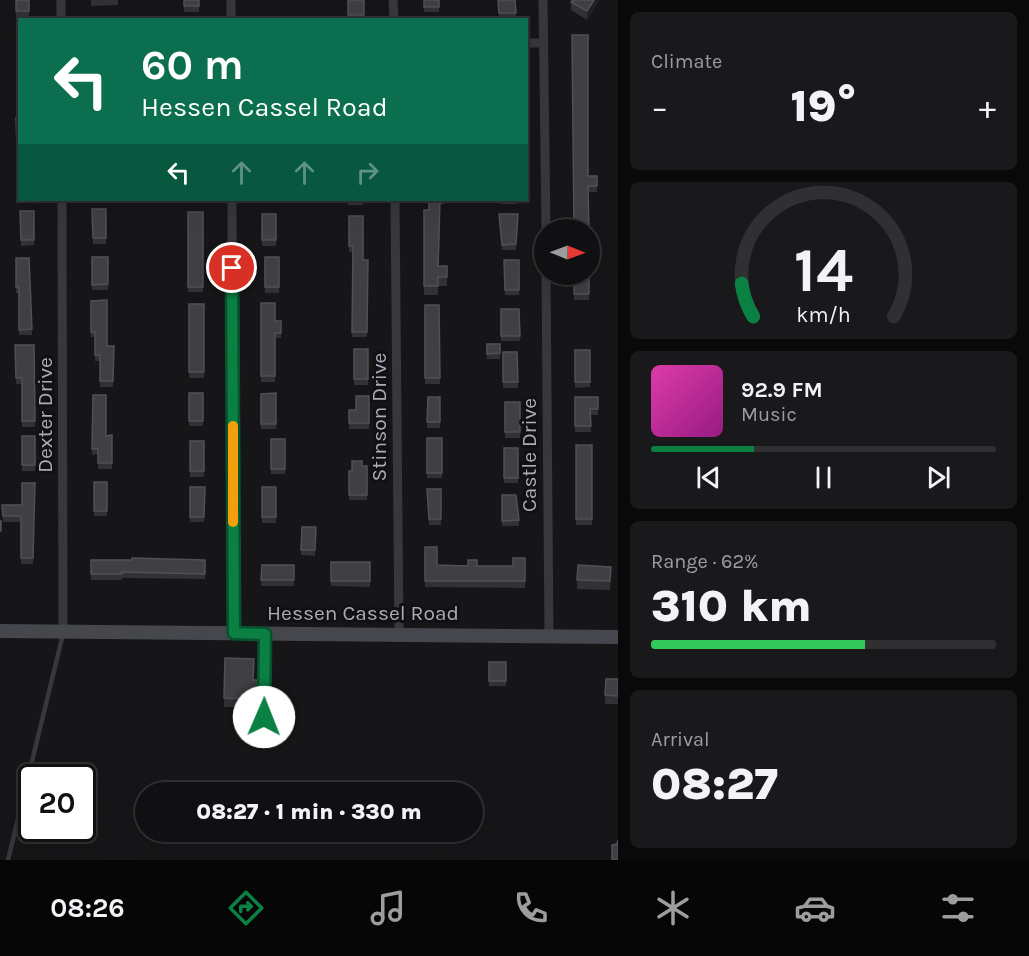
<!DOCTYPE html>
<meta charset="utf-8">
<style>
body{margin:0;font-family:Karla,sans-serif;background:#19191b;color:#f1f3f6;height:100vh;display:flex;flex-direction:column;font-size:22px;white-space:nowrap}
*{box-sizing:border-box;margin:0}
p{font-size:20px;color:#9c9d9f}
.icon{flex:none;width:33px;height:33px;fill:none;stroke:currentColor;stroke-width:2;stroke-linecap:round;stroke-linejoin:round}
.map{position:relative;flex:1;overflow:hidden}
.drawer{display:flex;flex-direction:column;gap:12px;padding:12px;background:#09090a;width:411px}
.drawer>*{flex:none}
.guide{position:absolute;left:18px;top:18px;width:510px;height:183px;border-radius:0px;box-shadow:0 6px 24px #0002,0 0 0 2px #303032;background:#0b6e4f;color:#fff;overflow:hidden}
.needle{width:39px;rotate:91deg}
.buttons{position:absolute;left:534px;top:219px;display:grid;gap:12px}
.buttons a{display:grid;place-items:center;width:66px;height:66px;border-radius:50%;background:#101012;box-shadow:0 6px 24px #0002,0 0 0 2px #303032;font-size:30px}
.speed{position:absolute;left:18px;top:764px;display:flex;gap:12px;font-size:30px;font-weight:700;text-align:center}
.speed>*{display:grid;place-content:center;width:78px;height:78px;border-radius:50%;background:#101012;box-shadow:0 6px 24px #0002,0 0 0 2px #303032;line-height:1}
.speed .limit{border:3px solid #111;border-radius:9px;background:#fff;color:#111}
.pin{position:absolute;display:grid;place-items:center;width:51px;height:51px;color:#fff;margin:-26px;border:3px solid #fff;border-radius:50%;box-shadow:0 2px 6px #0007}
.me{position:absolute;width:66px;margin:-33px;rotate:1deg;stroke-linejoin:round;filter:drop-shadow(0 0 4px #0008)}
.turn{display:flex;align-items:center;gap:21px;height:126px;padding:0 24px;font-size:27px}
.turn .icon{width:78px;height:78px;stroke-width:2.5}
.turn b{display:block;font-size:42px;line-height:51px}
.lanes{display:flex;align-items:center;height:57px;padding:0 24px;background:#0003;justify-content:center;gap:30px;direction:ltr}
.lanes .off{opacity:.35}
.big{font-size:45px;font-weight:800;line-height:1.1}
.drawer .tile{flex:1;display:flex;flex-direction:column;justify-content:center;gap:9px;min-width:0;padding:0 21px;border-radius:9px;background:#19191b}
.drawer .dial{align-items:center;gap:0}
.dial svg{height:156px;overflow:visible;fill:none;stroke:#303032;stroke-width:7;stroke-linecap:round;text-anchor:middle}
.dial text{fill:#f1f3f6;stroke:none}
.song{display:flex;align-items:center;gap:18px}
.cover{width:72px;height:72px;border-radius:9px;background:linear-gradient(135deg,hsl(320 70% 55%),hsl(310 70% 35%))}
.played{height:6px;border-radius:3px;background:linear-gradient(90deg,#0b8043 30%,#303032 30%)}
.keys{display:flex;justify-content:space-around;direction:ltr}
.heat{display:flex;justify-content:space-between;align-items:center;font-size:33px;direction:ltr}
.charge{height:9px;border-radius:4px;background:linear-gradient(90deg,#34c759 62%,#303032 0)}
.trip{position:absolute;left:135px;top:782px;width:348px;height:60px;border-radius:30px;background:#101012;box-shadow:0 6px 24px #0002,0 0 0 2px #303032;font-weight:800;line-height:60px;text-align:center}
.tab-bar{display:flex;height:96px;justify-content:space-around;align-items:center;background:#060607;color:#9c9d9f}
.tab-bar .icon{width:42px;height:42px}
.tab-bar .on{color:#0b8043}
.tab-bar b{font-size:27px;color:#f1f3f6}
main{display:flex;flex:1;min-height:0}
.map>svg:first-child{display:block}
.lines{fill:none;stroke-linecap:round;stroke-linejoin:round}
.lane{stroke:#37383d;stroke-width:4.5}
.street{stroke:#37383d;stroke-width:9}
.secondary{stroke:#46474d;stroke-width:14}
.wall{fill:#323236}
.shaded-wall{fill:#212124}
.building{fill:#3f3f44;stroke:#4f5156;stroke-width:1.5}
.route-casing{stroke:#07532c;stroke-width:15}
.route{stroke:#0b8043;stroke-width:10}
.slow{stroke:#f59e0b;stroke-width:10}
.labels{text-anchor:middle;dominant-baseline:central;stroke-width:6;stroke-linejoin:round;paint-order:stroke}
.street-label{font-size:21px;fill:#a9adb8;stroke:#111113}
</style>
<main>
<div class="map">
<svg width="618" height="860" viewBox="0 0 618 860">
<rect width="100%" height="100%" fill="#161618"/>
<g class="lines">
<path class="lane" d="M 249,725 L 262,722 L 264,717 L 265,637
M 8,860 L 63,634"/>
<path class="street" d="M 61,0 L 61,20
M 231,0 L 231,20
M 393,0 L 394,20
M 543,0 L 546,230
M 526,43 L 544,43
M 62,200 L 63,631
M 232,200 L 233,633
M 395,200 L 399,635
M 546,274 L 549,636"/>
<path class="secondary" d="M 0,631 L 618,637"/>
</g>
<path class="wall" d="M 16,0 L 29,0 L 29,16 L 16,17 Z
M 91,0 L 118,0 L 118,5 L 91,6 Z
M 184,0 L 199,0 L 199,12 L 184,12 Z
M 348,0 L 364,0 L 364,20 L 348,20 Z
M 424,0 L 439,0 L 439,12 L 424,12 Z
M 498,0 L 516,13 L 516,20 L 499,20 Z
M 599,0 L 587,20 L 571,10 L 571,2 Z
M 17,29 L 20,29 L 20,63 L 17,63 Z
M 16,118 L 20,118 L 20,153 L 17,153 Z
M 588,176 L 597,176 L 597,192 L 588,192 L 574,230 Z
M 188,200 L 202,200 L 202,203 L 188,202 Z
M 348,200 L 363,200 L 363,205 L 348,205 Z
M 429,200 L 444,200 L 444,204 L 440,204 L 439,266 L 447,266 L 447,286 L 438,286 L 438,295 L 424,295 L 424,210 L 429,210 Z
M 501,200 L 517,200 L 517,204 L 501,204 Z
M 92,209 L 106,209 L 106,244 L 93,244 Z
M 20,211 L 34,211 L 34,245 L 21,246 Z
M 188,212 L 203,212 L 203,292 L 188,292 Z
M 262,214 L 276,214 L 276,246 L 262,246 Z
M 499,214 L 518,220 L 516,250 L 502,250 Z
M 349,216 L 363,260 L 368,260 L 367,337 L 352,337 L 353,252 L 349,252 Z
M 92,257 L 108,257 L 108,290 L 92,290 Z
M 265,257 L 279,257 L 279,293 L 265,293 Z
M 16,258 L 29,258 L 32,335 L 19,335 L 19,293 L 16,293 Z
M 504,260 L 519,260 L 519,295 L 505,295 Z
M 574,274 L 589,274 L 589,300 L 574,300 Z
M 91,301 L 107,346 L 114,346 L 113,387 L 100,387 L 100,361 L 95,361 L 95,337 L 91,337 Z
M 261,303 L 275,321 L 281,321 L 281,338 L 275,338 L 275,382 L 261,382 Z
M 189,304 L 204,304 L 204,378 L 189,378 Z
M 425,305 L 439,305 L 440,384 L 425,384 Z
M 501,309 L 519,309 L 520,341 L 501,341 Z
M 487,344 L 500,344 L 500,359 L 487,359 Z
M 15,345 L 34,345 L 35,427 L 22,427 L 22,384 L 16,384 Z
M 354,349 L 368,349 L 368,385 L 354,385 Z
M 575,350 L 590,350 L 590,387 L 575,388 Z
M 503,352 L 517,352 L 518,388 L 503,388 Z
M 189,393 L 203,393 L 203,426 L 189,426 Z
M 276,393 L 276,429 L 261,429 L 261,394 Z
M 93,395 L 106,436 L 112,435 L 112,469 L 98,469 L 98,454 L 92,455 Z
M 369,396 L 369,429 L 349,429 L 349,410 L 356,410 Z
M 428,397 L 440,397 L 440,428 L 427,428 Z
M 575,397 L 598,397 L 598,415 L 590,415 L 591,432 L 575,432 Z
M 505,402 L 520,402 L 520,438 L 505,438 Z
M 22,436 L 35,436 L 35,471 L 22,471 Z
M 427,438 L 442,438 L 442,478 L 427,478 Z
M 271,439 L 285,439 L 285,474 L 271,474 Z
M 190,441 L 204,441 L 204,477 L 190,477 Z
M 576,445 L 592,445 L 592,525 L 576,525 Z
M 504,448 L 518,448 L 518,483 L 504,483 Z
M 362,466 L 367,466 L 367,500 L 349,500 L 349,471 L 352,471 Z
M 94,482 L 107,482 L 107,516 L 94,516 Z
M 35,483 L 33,564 L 21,564 L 21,522 L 3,522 L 2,505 L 22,505 Z
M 190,487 L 205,487 L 204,522 L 190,522 Z
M 262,487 L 276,487 L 276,523 L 262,523 Z
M 427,489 L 441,489 L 441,525 L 429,525 Z
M 502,495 L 519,520 L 519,526 L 502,526 Z
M 302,527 L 316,527 L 315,556 L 301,555 Z
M 425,547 L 437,565 L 513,566 L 525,558 L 525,588 L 425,587 Z
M 91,560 L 205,560 L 205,579 L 122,578 L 122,580 L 91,580 Z
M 331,562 L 370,562 L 370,587 L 331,586 Z
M 262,565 L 294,565 L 294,586 L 261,586 Z
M 578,565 L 611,567 L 610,590 L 577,589 Z
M 225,658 L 254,680 L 258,680 L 258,698 L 251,698 L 251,707 L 224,707 Z
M 489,662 L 506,662 L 506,686 L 489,686 Z
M 618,679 L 618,704 L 605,704 L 605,695 Z"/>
<path class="shaded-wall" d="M 594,0 L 599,0 L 587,20 L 587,11 Z"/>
<path class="building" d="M 16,0 L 29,0 L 29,11 L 16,11 Z
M 184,0 L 199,0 L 199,6 L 184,6 Z
M 348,0 L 364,0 L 364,15 L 348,15 Z
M 424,0 L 439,0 L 439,7 L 424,7 Z
M 498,0 L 515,0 L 516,13 L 499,13 Z
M 573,0 L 594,0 L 587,11 L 571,2 Z
M 17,29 L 20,29 L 20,58 L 17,58 Z
M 572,35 L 588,35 L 588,176 L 597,176 L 597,186 L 588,186 L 589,230 L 574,230 Z
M 19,74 L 20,74 L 20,103 L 19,103 Z
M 16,118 L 20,118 L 20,147 L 17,147 Z
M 429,200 L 440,200 L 438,266 L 447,266 L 447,277 L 438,277 L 438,286 L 424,286 L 424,210 L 429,210 Z
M 92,209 L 106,209 L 106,238 L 93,238 Z
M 20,211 L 34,211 L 34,240 L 21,240 Z
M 188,212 L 203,212 L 203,287 L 188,287 Z
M 262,214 L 276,214 L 276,240 L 262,240 Z
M 499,214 L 518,214 L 516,244 L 502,245 Z
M 349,216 L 363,216 L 363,260 L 368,260 L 367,332 L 352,332 L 353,246 L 349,246 Z
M 92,257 L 108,257 L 108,284 L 92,285 Z
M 265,257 L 279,257 L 279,287 L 265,287 Z
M 16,258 L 29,258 L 32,329 L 19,330 L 19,287 L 16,287 Z
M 504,260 L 519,260 L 519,290 L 505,290 Z
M 574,274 L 589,274 L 589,294 L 574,294 Z
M 107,300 L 107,346 L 114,346 L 113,381 L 100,381 L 100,355 L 95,355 L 95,332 L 91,332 L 91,301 Z
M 261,303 L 275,303 L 275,321 L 281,321 L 281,333 L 275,333 L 275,376 L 261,376 Z
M 189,304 L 204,304 L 204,372 L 189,372 Z
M 425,305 L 439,305 L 440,378 L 425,378 Z
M 501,309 L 519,309 L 520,336 L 501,336 Z
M 487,344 L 500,344 L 500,353 L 487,354 Z
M 15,345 L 34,345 L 35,421 L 22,421 L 22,378 L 16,378 Z
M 354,349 L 368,349 L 368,379 L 354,379 Z
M 575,350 L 590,350 L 590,382 L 575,382 Z
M 503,352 L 517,352 L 518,382 L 503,382 Z
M 189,393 L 203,393 L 203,421 L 189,421 Z
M 276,393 L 276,424 L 261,424 L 261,394 Z
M 93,395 L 106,395 L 106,436 L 112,435 L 112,463 L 98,463 L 98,449 L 92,449 Z
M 356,396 L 369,396 L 369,423 L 349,423 L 349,410 L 356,410 Z
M 428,397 L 440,397 L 440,422 L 427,422 Z
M 575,397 L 598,397 L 598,409 L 590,409 L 591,426 L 575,426 Z
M 505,402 L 520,402 L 520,432 L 505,432 Z
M 22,436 L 35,436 L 35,465 L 22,465 Z
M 427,438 L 442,438 L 442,473 L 427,473 Z
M 271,439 L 285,439 L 285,469 L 271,469 Z
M 190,441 L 204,441 L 204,471 L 190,471 Z
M 576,445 L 592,445 L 592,519 L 576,519 Z
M 504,448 L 518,448 L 518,478 L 504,478 Z
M 352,461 L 362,461 L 362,466 L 367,466 L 367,495 L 349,495 L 349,471 L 352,471 Z
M 94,482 L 107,482 L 107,511 L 94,511 Z
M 22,483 L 35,483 L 33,558 L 21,558 L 21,516 L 3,516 L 2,505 L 22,505 Z
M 190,487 L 205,487 L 204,517 L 190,517 Z
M 262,487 L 276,487 L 276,517 L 262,517 Z
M 427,489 L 441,489 L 441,519 L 429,519 Z
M 502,495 L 516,495 L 519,520 L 502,521 Z
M 0,521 L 1,521 L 1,531 L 0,531 Z
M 302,527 L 316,527 L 315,550 L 301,550 Z
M 425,547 L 437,547 L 437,565 L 468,566 L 468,560 L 477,560 L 477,566 L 513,566 L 513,558 L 525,558 L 525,581 L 425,581 Z
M 132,558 L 205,560 L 205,574 L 122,572 L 122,574 L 91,574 L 91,560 L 132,560 Z
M 331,562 L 370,562 L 370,581 L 331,581 Z
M 262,565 L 294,565 L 294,580 L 261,580 Z
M 578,565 L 611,567 L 610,581 L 577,580 Z
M 225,658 L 254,659 L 253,680 L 258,680 L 258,689 L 251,689 L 251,699 L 224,698 Z
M 489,662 L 506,662 L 506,681 L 489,681 Z
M 606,679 L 618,679 L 618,696 L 605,695 Z
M 618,840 L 618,860 L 612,860 L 612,845 L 617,844 Z"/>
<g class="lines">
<defs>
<path id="route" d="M 232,268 L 234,633 L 265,634 L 264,717"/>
</defs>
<use href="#route" class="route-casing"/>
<use href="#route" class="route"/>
<path class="slow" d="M 233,426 L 233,522"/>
</g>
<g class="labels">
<g class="street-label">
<text transform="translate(45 415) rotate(-90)">Dexter Drive</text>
<text transform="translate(379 417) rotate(-90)">Stinson Drive</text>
<text transform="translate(529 455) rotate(-90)">Castle Drive</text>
<text x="363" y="613">Hessen Cassel Road</text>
</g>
</g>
</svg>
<div class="buttons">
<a><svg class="needle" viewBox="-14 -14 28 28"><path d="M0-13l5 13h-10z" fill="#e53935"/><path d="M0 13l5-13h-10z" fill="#9c9d9f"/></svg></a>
</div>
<div class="speed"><div class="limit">20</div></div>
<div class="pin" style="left:232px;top:268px;background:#d93025"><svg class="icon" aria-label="arrive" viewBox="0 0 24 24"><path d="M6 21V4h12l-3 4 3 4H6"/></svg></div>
<svg class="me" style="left:264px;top:717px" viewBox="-20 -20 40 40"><circle r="19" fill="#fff"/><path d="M0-13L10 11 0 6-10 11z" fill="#0b8043"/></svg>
<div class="trip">08:27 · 1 min · 330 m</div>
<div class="guide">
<div class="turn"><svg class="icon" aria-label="left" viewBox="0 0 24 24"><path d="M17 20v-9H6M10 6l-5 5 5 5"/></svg><div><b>60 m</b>Hessen Cassel Road</div></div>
<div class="lanes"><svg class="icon" aria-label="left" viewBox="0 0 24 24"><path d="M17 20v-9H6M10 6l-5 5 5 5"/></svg><svg class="icon off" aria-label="ahead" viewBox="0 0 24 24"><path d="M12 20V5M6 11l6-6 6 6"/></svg><svg class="icon off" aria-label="ahead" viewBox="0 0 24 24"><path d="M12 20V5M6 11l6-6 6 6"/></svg><svg class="icon off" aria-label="right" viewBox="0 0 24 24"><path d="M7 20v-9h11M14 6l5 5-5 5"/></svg></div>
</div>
</div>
<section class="drawer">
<div class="tile"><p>Climate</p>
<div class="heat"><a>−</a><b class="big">19°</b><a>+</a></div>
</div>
<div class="tile dial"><svg viewBox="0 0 100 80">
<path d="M14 69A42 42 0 1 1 86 69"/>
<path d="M14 69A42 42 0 0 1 8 52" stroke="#0b8043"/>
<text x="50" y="56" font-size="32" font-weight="700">14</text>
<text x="50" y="72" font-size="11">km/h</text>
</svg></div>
<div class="tile">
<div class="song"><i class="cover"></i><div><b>92.9 FM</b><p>Music</p></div></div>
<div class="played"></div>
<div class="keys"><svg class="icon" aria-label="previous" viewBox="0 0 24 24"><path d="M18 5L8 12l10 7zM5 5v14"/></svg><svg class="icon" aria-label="pause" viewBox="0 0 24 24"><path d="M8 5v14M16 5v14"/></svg><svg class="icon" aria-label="next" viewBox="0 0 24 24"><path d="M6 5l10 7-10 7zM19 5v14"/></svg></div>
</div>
<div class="tile"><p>Range · 62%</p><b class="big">310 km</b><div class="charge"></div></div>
<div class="tile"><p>Arrival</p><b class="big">08:27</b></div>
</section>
</main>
<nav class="tab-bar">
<b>08:26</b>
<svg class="icon on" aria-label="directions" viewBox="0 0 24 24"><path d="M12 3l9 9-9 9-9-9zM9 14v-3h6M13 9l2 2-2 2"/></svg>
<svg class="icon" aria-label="music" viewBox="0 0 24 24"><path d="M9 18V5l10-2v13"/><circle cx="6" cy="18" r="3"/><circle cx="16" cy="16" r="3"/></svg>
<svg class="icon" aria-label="phone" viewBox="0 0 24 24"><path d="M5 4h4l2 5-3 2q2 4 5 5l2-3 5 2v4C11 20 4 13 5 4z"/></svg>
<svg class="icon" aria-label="climate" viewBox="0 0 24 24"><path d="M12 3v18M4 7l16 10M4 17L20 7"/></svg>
<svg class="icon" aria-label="car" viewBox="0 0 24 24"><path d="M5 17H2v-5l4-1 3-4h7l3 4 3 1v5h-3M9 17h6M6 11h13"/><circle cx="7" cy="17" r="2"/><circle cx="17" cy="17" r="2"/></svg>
<svg class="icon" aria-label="filters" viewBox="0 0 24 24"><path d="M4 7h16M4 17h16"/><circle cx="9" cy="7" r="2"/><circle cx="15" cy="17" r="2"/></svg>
</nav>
